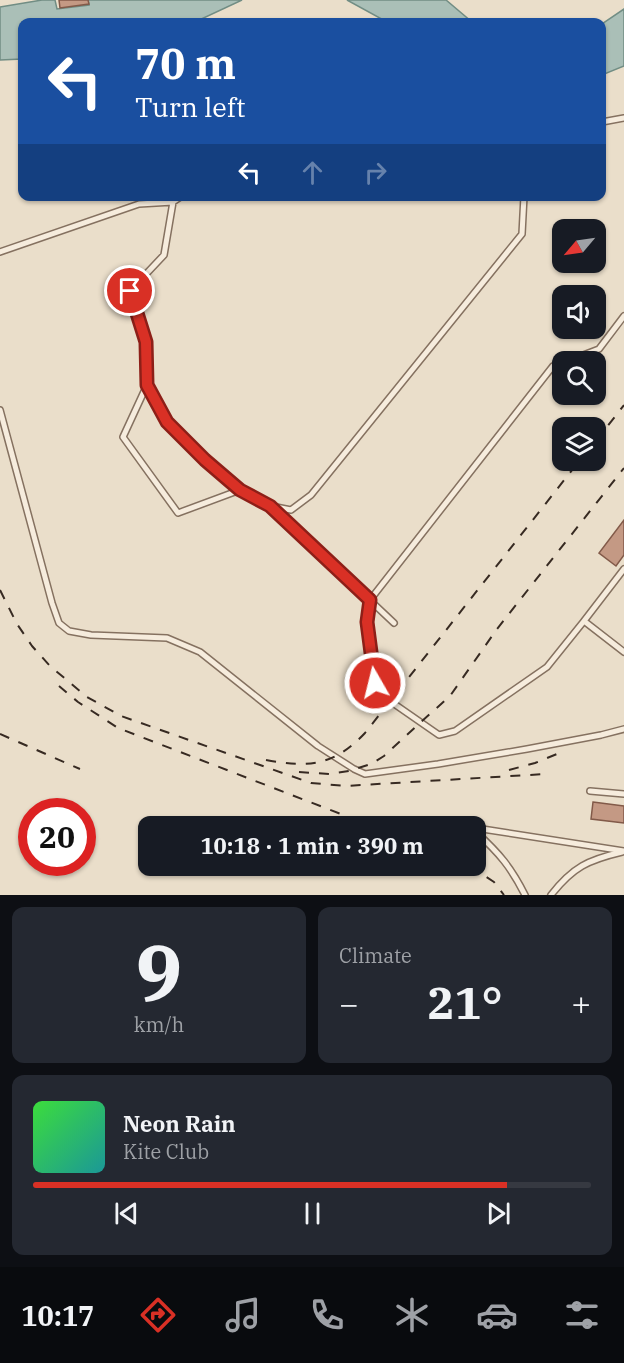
<!DOCTYPE html>
<meta charset="utf-8">
<style>
body{margin:0;font-family:"IBM Plex Serif",serif;background:#242831;color:#f1f3f6;height:100vh;display:flex;flex-direction:column;font-size:22px;white-space:nowrap}
*{box-sizing:border-box;margin:0}
p{font-size:20px;color:#9ea1a6}
.icon{flex:none;width:33px;height:33px;fill:none;stroke:currentColor;stroke-width:2;stroke-linecap:round;stroke-linejoin:round}
.map{position:relative;height:895px;overflow:hidden}
.panel{display:flex;flex-direction:column;gap:12px;padding:12px;background:#0d0f14;flex:1}
.panel>*{flex:none}
.hud{position:absolute;left:18px;top:18px;width:588px;height:183px;border-radius:12px;box-shadow:0 2px 4px #0004;background:#1a4fa0;color:#fff;overflow:hidden}
.needle{width:39px;rotate:241deg}
.buttons{position:absolute;left:552px;top:219px;display:grid;gap:12px}
.buttons a{display:grid;place-items:center;width:54px;height:54px;border-radius:12px;background:#171b24;box-shadow:0 2px 4px #0004;font-size:30px}
.speed{position:absolute;left:18px;top:798px;display:flex;gap:12px;font-size:30px;font-weight:700;text-align:center}
.speed>*{display:grid;place-content:center;width:78px;height:78px;border-radius:50%;background:#171b24;box-shadow:0 2px 4px #0004;line-height:1}
.speed .limit{border:9px solid #d22;background:#fff;color:#111}
.pin{position:absolute;display:grid;place-items:center;width:51px;height:51px;color:#fff;margin:-26px;border:3px solid #fff;border-radius:50%;box-shadow:0 2px 6px #0007}
.me{position:absolute;width:66px;margin:-33px;rotate:352deg;stroke-linejoin:round;filter:drop-shadow(0 0 4px #0008)}
.turn{display:flex;align-items:center;gap:21px;height:126px;padding:0 18px;font-size:27px}
.turn .icon{width:78px;height:78px;stroke-width:2.5}
.turn b{display:block;font-size:42px;line-height:51px}
.lanes{display:flex;align-items:center;height:57px;padding:0 18px;background:#0003;justify-content:center;gap:30px;direction:ltr}
.lanes .off{opacity:.35}
.big{font-size:45px;font-weight:700;line-height:1.1}
.panel .tile{flex:1;display:flex;flex-direction:column;justify-content:center;gap:9px;min-width:0;padding:0 21px;border-radius:12px;background:#242831}
.panel .dial{align-items:center;gap:0}
.dial b{font-size:78px;line-height:1}
.song{display:flex;align-items:center;gap:18px}
.cover{width:72px;height:72px;border-radius:9px;background:linear-gradient(135deg,hsl(120 70% 55%),hsl(180 70% 35%))}
.played{height:6px;border-radius:3px;background:linear-gradient(90deg,#d93025 85%,#363941 85%)}
.keys{display:flex;justify-content:space-around;direction:ltr}
.heat{display:flex;justify-content:space-between;align-items:center;font-size:33px;direction:ltr}
.panel .tiles{flex:1;display:grid;gap:12px;grid-template-columns:1fr 1fr}
.tile:last-child{grid-column:span 2}
.trip{position:absolute;left:138px;top:816px;width:348px;height:60px;border-radius:12px;background:#171b24;box-shadow:0 2px 4px #0004;font-weight:700;line-height:60px;text-align:center}
.tabs{display:flex;height:96px;justify-content:space-around;align-items:center;background:#090b0e;color:#9ea1a6}
.tabs .icon{width:42px;height:42px}
.tabs .on{color:#d93025}
.tabs b{font-size:27px;color:#f1f3f6}
.map>svg:first-child{display:block}
.water{fill:#aabfb7;stroke:#718d84;stroke-width:1.5}
.building{fill:#c49984;stroke:#825a49;stroke-width:1.5}
.lines{fill:none;stroke-linecap:round;stroke-linejoin:round}
.lane-casing{stroke:#857160;stroke-width:8}
.lane{stroke:#f6ecdd;stroke-width:5}
.rail{stroke:#372a22;stroke-width:2;stroke-dasharray:10 10;stroke-linecap:butt}
.route-casing{stroke:#8d1f18;stroke-width:15}
.route{stroke:#d93025;stroke-width:10}
</style>
<div class="map">
<svg width="624" height="895" viewBox="0 0 624 895">
<rect width="100%" height="100%" fill="#eadeca"/>
<path class="water" d="M 42,0 L 55,0 L 57,9 L 89,5 L 88,0 L 242,0 L 195,22 L 22,22 L 22,59 L 0,60 L 0,7 Z
M 347,0 L 446,0 L 472,22 L 387,22 Z
M 624,9 L 624,66 L 602,75 L 602,24 Z"/>
<path class="building" d="M 59,0 L 88,0 L 89,4 L 60,8 Z
M 624,520 L 624,555 L 616,566 L 599,553 Z
M 593,802 L 624,806 L 624,823 L 591,819 Z"/>
<g class="lines">
<defs>
<path id="lane" d="M 602,122 L 624,118
M 182,196 L 173,202 L 164,255 L 130,291 L 146,342 L 147,385 L 123,437 L 178,513 L 240,490 L 270,506 L 394,623
M 0,252 L 139,204 L 173,202
M 565,362 L 599,349 L 624,316
M 562,363 L 553,366 L 370,600 L 367,622 L 375,683 L 390,701 L 439,735 L 455,731 L 547,667 L 584,621
M 147,385 L 167,422 L 205,460 L 240,490
M 0,410 L 52,603 L 59,623 L 69,631 L 91,635 L 167,638 L 200,652 L 318,746 L 354,769 L 365,774 L 438,764 L 527,749 L 601,735 L 624,729
M 271,506 L 291,510 L 311,495 L 522,234 L 524,196
M 624,569 L 584,621 L 624,652
M 590,791 L 624,794
M 476,828 L 624,851
M 476,832 C 499,853 511,867 525,895
M 551,895 C 573,867 588,860 622,852"/>
</defs>
<use href="#lane" class="lane-casing"/>
<use href="#lane" class="lane"/>
<path class="rail" d="M 596,441 L 624,405
M 0,590 L 17,624 L 32,646 L 50,666 L 87,697 L 121,716 L 311,783 L 345,786 L 545,774
M 59,686 L 78,702 L 118,728 L 372,826
M 0,734 L 80,769
M 266,760 C 308,768 334,766 365,733 L 580,460
M 509,770 L 535,763 L 557,754
M 299,772 L 330,774 L 349,771 L 371,764 L 384,756 L 421,722 L 450,696 L 497,629 L 624,468
M 470,866 L 494,882 L 504,895"/>
</g>
<g class="lines">
<defs>
<path id="route" d="M 130,291 L 146,342 L 147,385 L 167,422 L 205,460 L 240,490 L 270,506 L 370,600 L 367,622 L 375,683"/>
</defs>
<use href="#route" class="route-casing"/>
<use href="#route" class="route"/>
</g>
</svg>
<div class="buttons">
<a><svg class="needle" viewBox="-14 -14 28 28"><path d="M0-13l5 13h-10z" fill="#e53935"/><path d="M0 13l5-13h-10z" fill="#9ea1a6"/></svg></a>
<a><svg class="icon" aria-label="sound" viewBox="0 0 24 24"><path d="M4 9h4l5-4v14l-5-4H4zM17 9q2 3 0 6"/></svg></a>
<a><svg class="icon" aria-label="search" viewBox="0 0 24 24"><circle cx="10" cy="10" r="6"/><path d="M15 15l6 6"/></svg></a>
<a><svg class="icon" aria-label="layers" viewBox="0 0 24 24"><path d="M12 4l9 5-9 5-9-5zM3 14l9 5 9-5"/></svg></a>
</div>
<div class="speed"><div class="limit">20</div></div>
<div class="pin" style="left:130px;top:291px;background:#d93025"><svg class="icon" aria-label="arrive" viewBox="0 0 24 24"><path d="M6 21V4h12l-3 4 3 4H6"/></svg></div>
<svg class="me" style="left:375px;top:683px" viewBox="-20 -20 40 40"><circle r="17" fill="#d93025" stroke="#fff" stroke-width="3"/><path d="M0-11L8 9 0 5-8 9z" fill="#fff"/></svg>
<div class="trip">10:18 · 1 min · 390 m</div>
<div class="hud">
<div class="turn"><svg class="icon" aria-label="left" viewBox="0 0 24 24"><path d="M17 20v-9H6M10 6l-5 5 5 5"/></svg><div><b>70 m</b>Turn left</div></div>
<div class="lanes"><svg class="icon" aria-label="left" viewBox="0 0 24 24"><path d="M17 20v-9H6M10 6l-5 5 5 5"/></svg><svg class="icon off" aria-label="ahead" viewBox="0 0 24 24"><path d="M12 20V5M6 11l6-6 6 6"/></svg><svg class="icon off" aria-label="right" viewBox="0 0 24 24"><path d="M7 20v-9h11M14 6l5 5-5 5"/></svg></div>
</div>
</div>
<section class="panel">
<div class="tiles">
<div class="tile dial"><b>9</b><p>km/h</p></div>
<div class="tile"><p>Climate</p>
<div class="heat"><a>−</a><b class="big">21°</b><a>+</a></div>
</div>
<div class="tile">
<div class="song"><i class="cover"></i><div><b>Neon Rain</b><p>Kite Club</p></div></div>
<div class="played"></div>
<div class="keys"><svg class="icon" aria-label="previous" viewBox="0 0 24 24"><path d="M18 5L8 12l10 7zM5 5v14"/></svg><svg class="icon" aria-label="pause" viewBox="0 0 24 24"><path d="M8 5v14M16 5v14"/></svg><svg class="icon" aria-label="next" viewBox="0 0 24 24"><path d="M6 5l10 7-10 7zM19 5v14"/></svg></div>
</div>
</div>
</section>
<nav class="tabs">
<b>10:17</b>
<svg class="icon on" aria-label="directions" viewBox="0 0 24 24"><path d="M12 3l9 9-9 9-9-9zM9 14v-3h6M13 9l2 2-2 2"/></svg>
<svg class="icon" aria-label="music" viewBox="0 0 24 24"><path d="M9 18V5l10-2v13"/><circle cx="6" cy="18" r="3"/><circle cx="16" cy="16" r="3"/></svg>
<svg class="icon" aria-label="phone" viewBox="0 0 24 24"><path d="M5 4h4l2 5-3 2q2 4 5 5l2-3 5 2v4C11 20 4 13 5 4z"/></svg>
<svg class="icon" aria-label="climate" viewBox="0 0 24 24"><path d="M12 3v18M4 7l16 10M4 17L20 7"/></svg>
<svg class="icon" aria-label="car" viewBox="0 0 24 24"><path d="M5 17H2v-5l4-1 3-4h7l3 4 3 1v5h-3M9 17h6M6 11h13"/><circle cx="7" cy="17" r="2"/><circle cx="17" cy="17" r="2"/></svg>
<svg class="icon" aria-label="filters" viewBox="0 0 24 24"><path d="M4 7h16M4 17h16"/><circle cx="9" cy="7" r="2"/><circle cx="15" cy="17" r="2"/></svg>
</nav>
